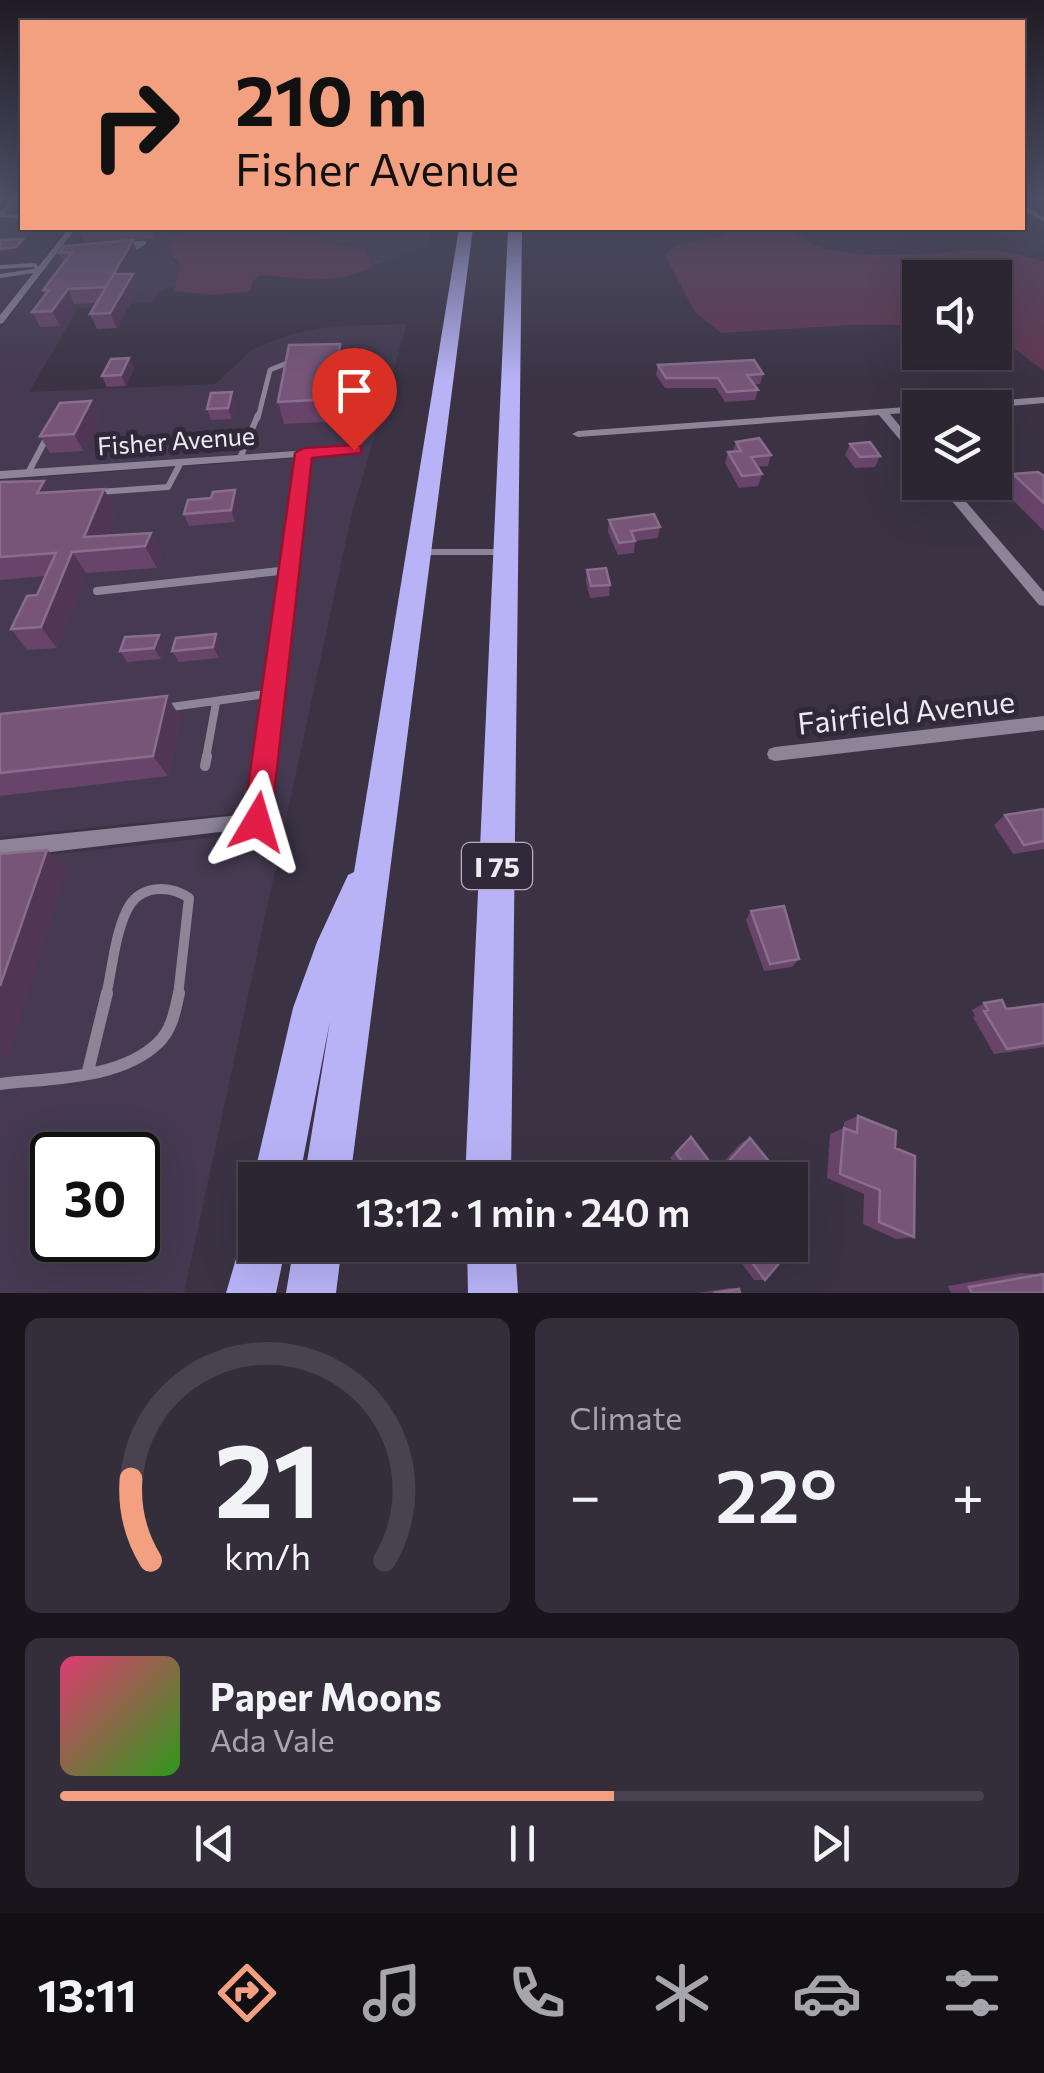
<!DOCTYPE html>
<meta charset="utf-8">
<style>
body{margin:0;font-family:Commissioner,sans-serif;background:#342e3b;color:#f1f3f6;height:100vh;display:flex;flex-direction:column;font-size:38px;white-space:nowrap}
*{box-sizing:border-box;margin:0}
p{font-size:32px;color:#a6a5ac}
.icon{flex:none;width:55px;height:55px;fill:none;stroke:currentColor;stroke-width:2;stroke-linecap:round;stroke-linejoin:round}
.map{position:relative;height:1293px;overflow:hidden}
.panel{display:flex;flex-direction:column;gap:25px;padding:25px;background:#18151c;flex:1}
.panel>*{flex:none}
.guide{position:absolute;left:20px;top:20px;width:1005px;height:210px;border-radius:0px;box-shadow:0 10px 40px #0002,0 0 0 2px #48434e;background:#f2a07f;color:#111;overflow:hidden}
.controls{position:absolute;left:902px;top:260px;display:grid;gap:20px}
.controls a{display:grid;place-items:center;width:110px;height:110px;border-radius:0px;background:#2c2633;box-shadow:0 10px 40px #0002,0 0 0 2px #48434e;font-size:50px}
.speed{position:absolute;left:30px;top:1132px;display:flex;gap:20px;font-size:50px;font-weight:700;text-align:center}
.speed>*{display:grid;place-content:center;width:130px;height:130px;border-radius:50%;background:#2c2633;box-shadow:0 10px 40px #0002,0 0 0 2px #48434e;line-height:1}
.speed .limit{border:5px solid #111;border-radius:15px;background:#fff;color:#111}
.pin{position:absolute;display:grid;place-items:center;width:85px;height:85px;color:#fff;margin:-102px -42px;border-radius:50% 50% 50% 0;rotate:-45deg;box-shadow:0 0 10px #0007}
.pin .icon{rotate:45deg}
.me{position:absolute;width:110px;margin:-55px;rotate:7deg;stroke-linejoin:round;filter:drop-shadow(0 0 8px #0008)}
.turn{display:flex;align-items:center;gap:35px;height:210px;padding:0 50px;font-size:45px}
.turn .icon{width:130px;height:130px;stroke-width:2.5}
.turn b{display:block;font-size:70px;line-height:85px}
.big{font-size:75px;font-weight:600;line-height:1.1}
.panel .widget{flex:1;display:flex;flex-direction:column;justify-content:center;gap:15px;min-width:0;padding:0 35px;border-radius:15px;background:#342e3b}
.panel .dial{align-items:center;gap:0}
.dial svg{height:260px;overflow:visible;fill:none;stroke:#48434e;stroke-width:7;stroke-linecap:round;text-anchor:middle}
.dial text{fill:#f1f3f6;stroke:none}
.song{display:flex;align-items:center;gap:30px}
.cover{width:120px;height:120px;border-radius:15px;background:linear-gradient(135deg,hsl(340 70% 55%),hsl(110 70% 35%))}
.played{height:10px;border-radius:5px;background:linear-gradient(90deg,#f2a07f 60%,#48434e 60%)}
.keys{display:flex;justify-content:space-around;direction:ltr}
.heat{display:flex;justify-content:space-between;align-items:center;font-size:55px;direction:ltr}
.panel .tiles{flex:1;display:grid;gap:25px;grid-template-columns:1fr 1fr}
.widget:last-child{grid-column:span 2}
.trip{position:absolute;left:238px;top:1162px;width:570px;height:100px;border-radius:0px;background:#2c2633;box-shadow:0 10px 40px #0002,0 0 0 2px #48434e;font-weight:600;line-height:100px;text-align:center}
.tab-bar{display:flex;height:160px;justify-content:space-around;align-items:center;background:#120f14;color:#a6a5ac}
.tab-bar .icon{width:70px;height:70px}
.tab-bar .on{color:#f2a07f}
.tab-bar b{font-size:45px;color:#f1f3f6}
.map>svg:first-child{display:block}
.built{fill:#453a51;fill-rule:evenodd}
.green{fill:#633751}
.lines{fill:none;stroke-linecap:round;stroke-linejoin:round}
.service-far5{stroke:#8d8498;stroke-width:4}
.service-far4{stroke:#8d8498;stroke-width:5}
.service-far3{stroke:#8d8498;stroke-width:6}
.service-far2{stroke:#8d8498;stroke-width:8}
.service-far1{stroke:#8d8498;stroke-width:10}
.service{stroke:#8d8498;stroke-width:12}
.minor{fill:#8d8498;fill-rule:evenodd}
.motorway{fill:#b8b3f7;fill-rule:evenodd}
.wall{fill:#68446a}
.shaded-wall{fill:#503555}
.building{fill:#765579;stroke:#896d8c;stroke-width:2.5}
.route{fill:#e11d48;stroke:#92132f;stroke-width:2.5}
.labels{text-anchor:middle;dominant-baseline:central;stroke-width:10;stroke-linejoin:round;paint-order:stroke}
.far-street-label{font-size:25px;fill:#eeeaf4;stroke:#312939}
.shield{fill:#312939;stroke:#b5b0bc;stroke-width:2.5}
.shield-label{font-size:28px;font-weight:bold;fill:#eeeaf4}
.street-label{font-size:30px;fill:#eeeaf4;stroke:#312939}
</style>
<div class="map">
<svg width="1044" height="1293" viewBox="0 0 1044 1293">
<rect width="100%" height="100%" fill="#3b3344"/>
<path class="built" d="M 0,200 L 22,200 L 22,228 L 67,228 L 0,314 Z
M 76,228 L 192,228 L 174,237 L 172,260 L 181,266 L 176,286 L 163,289 L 151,302 L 78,309 L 29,392 L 215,384 L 253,349 L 292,334 L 333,326 L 407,324 L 352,513 L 184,1293 L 0,1293 L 0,860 L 255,833 L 268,820 L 310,457 L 361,454 L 362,446 L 0,471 L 0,329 ZM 52,1155 L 138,1155 L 138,1240 L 52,1240 Z
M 272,228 L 431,228 L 428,244 L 372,267 L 366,251 Z
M 296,458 L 247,812 L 0,837 L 0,480 Z"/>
<path class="green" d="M 192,228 L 272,228 L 366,251 L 372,267 C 334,286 300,278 260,275 L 252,282 L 251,291 L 211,295 L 174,291 L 181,266 L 166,250 L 174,237 Z
M 733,228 L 792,228 C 828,273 945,247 998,251 C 1013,252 1029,258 1044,261 L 1044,371 L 1015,349 L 995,340 L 995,278 L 920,278 L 920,325 L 850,325 L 721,333 L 695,312 L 665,255 C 683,235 718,246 733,228 Z"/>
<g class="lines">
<path class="service-far5" d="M 0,215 L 22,217
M 0,215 L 14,200
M 126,244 L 144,243 L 129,251
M 0,267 L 34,265 L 40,270
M 0,276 L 40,270"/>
<path class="service-far4" d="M 333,357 L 353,357 L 360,362 L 357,418
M 258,418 L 270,370 L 294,360"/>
<path class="service-far3" d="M 355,450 L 361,438 L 357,415
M 240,458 L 258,415
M 28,473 L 47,437
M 99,492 L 168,487 L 181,462
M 425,552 L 501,552"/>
<path class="service-far2" d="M 97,591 L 289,570
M 164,708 L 273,693
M 206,758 L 216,703"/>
<path class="service-far1" d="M 205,766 L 207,756
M 106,996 C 112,970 115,934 127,910 C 139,885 169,884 189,898 L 178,996"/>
<path class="service" d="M 88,1071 L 107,993
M 0,1084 C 48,1078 120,1080 158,1043 C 172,1030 175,1011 179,993"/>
<path class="minor" d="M 1022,204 L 1044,217 L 1044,222 L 1022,209 Z
M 69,228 L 76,228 L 3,323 L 0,324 L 0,315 Z
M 1044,397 L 1044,403 L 986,408 L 931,408 L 936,405 Z
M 920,406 L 924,408 L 920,408 L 920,412 L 890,414 L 920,450 L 920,460 L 916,459 L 879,415 L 578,437 L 572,434 L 578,431 Z
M 355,447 L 359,448 L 359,452 L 309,457 L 266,821 L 263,827 L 0,858 L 0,840 L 249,814 L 298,457 L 0,479 L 0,471 Z
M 936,482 L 949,482 L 1044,592 L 1044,606 L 1039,605 Z
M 1044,716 L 1044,730 L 775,761 L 769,759 L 767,754 L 769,749 L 775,747 Z"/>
<path class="motorway" d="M 459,228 L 473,228 L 350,1180 L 304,1180 L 330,1021 L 299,1180 L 255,1180 L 255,1184 L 253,1180 L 293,1008 L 317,942 L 348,875 L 354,872 Z
M 508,228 L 522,228 L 511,1180 L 465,1180 Z
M 255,1224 L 255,1245 L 286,1245 L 276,1293 L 226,1293 L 245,1228 Z
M 294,1245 L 342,1245 L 336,1293 L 286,1293 Z
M 467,1245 L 515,1245 L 518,1293 L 468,1293 Z"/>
</g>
<path class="wall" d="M 0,200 L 22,200 L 22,211 L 12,210 L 7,200 L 0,207 Z
M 78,228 L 162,228 L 156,239 L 84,241 Z
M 64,246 L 138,254 L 127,274 L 133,274 L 138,288 L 117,328 L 97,329 L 90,314 L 97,303 L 74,304 L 60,326 L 40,327 L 32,312 L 45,295 L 43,290 L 64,262 L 59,253 Z
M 340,344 L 344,365 L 340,421 L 284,424 L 278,402 Z
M 129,358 L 134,368 L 126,386 L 107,387 L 102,376 Z
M 658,365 L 763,374 L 760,384 L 754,384 L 758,390 L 755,400 L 725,402 L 716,388 L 665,388 L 656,375 Z
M 91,401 L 100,417 L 83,451 L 50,453 L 40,436 Z
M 236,403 L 232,419 L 211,420 L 207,409 Z
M 736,442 L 771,455 L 768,466 L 757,467 L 762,474 L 758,486 L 739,488 L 725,463 L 728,452 L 733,451 Z
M 850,444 L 880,456 L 875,467 L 855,468 L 845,455 Z
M 995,451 L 1008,466 L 1003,475 L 995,475 Z
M 1013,474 L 1044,476 L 1044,531 L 1003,490 Z
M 0,482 L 51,493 L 116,511 L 106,536 L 151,533 L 161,554 L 157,568 L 86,573 L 57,648 L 27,650 L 11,629 L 37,595 L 45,576 L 0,580 Z
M 235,490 L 240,501 L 235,522 L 189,526 L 184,514 L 211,498 Z
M 609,520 L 660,527 L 658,538 L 635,541 L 634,553 L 618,555 L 608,532 Z
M 587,570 L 610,585 L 609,596 L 590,598 L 586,581 Z
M 216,634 L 221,645 L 219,658 L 179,662 L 172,651 Z
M 165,646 L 161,659 L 127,662 L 120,651 Z
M 167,696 L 180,717 L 168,776 L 0,796 L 0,714 Z
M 1044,809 L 1044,849 L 1013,854 L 994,825 L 1005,815 Z
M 751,911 L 799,959 L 792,967 L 764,971 L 746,920 Z
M 984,1003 L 1006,1009 L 1044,1004 L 1044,1047 L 994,1054 L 973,1017 L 975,1016 L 972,1010 Z
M 858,1116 L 895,1148 L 914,1237 L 896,1239 L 863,1224 L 864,1194 L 827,1178 L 830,1134 L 844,1128 L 844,1122 Z
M 691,1137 L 716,1170 L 741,1143 L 750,1138 L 778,1180 L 686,1180 L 670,1158 Z
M 728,1245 L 790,1245 L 765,1280 L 754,1280 Z
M 1020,1273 L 1044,1274 L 1044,1293 L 951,1293 L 948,1286 Z
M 729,1288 L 739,1289 L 740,1293 L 697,1293 Z"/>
<path class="shaded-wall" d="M 152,228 L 162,228 L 156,239 Z
M 23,239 L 29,252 L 23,260 L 0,263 L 0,249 Z
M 133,240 L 138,254 L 112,302 L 106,287 Z
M 133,274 L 138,288 L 117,328 L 110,313 Z
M 68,289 L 74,304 L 60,326 L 52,311 Z
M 340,344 L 344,365 L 340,421 L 335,399 Z
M 129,358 L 134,368 L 126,386 L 121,375 Z
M 232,392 L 236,403 L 232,419 L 228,408 Z
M 91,401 L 100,417 L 83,451 L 74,434 Z
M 44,481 L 57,502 L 37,493 Z
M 104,489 L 116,511 L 100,550 L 84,537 Z
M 235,490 L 240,501 L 235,522 L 231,510 Z
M 151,533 L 161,554 L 157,568 L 145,546 Z
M 72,552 L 86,573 L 57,648 L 41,627 Z
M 216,634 L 221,645 L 219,658 L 213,647 Z
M 159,635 L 165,646 L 161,659 L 154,648 Z
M 167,696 L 180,717 L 168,776 L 153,756 Z
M 47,850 L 68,868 L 7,1060 L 0,1058 L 0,986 Z"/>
<path class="building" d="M 23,239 L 16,247 L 0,249 L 0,240 Z
M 133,240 L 106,287 L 68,289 L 52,311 L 32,312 L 49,290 L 43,290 L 72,252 L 59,253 L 64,246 Z
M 114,274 L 133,274 L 110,313 L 90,314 Z
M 340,344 L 335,399 L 278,402 L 289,345 Z
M 129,358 L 121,375 L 102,376 L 111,359 Z
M 754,360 L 763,374 L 747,375 L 758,390 L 727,392 L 718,378 L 666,378 L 658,365 Z
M 232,392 L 228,408 L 207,409 L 211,393 Z
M 91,401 L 74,434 L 40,436 L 60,403 Z
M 759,438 L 771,455 L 751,457 L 762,474 L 742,476 L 728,452 L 741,451 L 736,442 Z
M 870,442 L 880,456 L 860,457 L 850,444 Z
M 995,451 L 1008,466 L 995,466 Z
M 1038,472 L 1044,476 L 1044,503 L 1013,474 Z
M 44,481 L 37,493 L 104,489 L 84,537 L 151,533 L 145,546 L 72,552 L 41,627 L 11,629 L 27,596 L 37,595 L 56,553 L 0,557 L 0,482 Z
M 235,490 L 231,510 L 184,514 L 188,500 L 211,498 L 213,492 Z
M 654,514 L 660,527 L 631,531 L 635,541 L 619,543 L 609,520 Z
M 606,568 L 610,585 L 591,586 L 587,570 Z
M 216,634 L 213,647 L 172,651 L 176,638 Z
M 159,635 L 154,648 L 120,651 L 125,637 Z
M 167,696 L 153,756 L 0,773 L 0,714 Z
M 1044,809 L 1044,841 L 1024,845 L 1005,815 Z
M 47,850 L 0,986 L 0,854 Z
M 784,906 L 799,959 L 770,964 L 751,911 Z
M 1002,1000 L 1006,1009 L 1044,1004 L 1044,1043 L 1007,1049 L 984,1011 L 988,1010 L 984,1003 Z
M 858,1116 L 896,1131 L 895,1148 L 915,1156 L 914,1237 L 879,1222 L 880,1190 L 840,1174 L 844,1128 L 857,1133 Z
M 691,1137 L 718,1173 L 750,1138 L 781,1176 L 778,1180 L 696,1180 L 676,1153 Z
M 739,1245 L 790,1245 L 792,1248 L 765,1280 Z
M 1044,1274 L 1044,1293 L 972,1293 L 969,1287 Z
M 739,1289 L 740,1293 L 713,1293 Z"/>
<linearGradient id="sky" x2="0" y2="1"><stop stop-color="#201c25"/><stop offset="0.52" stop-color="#4f5067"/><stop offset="1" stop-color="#4f5067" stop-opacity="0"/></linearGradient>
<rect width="1044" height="381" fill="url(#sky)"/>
<path class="route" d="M 354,445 L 361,446 L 361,453 L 312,458 L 271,822 L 267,830 L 257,834 L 247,830 L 243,822 L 295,453 L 304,448 Z"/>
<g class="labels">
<g class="far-street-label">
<text transform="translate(176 440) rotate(-4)">Fisher Avenue</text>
</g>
<rect class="shield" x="462" y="843" width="70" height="46" rx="8"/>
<g class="shield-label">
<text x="497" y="866">I 75</text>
</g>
<g class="street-label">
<text transform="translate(906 711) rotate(-6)">Fairfield Avenue</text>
</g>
</g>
</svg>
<div class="controls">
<a><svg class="icon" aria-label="sound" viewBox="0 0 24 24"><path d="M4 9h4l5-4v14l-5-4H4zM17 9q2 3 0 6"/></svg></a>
<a><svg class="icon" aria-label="layers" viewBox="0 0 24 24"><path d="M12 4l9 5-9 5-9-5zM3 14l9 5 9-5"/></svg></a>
</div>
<div class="speed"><div class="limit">30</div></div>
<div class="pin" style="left:354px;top:450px;background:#d93025"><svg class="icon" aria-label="arrive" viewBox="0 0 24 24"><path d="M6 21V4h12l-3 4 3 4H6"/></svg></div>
<svg class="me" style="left:257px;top:822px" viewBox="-20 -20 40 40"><path d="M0-17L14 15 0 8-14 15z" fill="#e11d48" stroke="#fff" stroke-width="4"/></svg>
<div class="trip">13:12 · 1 min · 240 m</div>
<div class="guide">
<div class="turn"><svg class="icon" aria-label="right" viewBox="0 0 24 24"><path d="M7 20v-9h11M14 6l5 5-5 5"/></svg><div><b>210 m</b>Fisher Avenue</div></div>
</div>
</div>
<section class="panel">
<div class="tiles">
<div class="widget dial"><svg viewBox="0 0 100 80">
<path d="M14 69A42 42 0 1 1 86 69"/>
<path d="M14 69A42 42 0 0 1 8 44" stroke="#f2a07f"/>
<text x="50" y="56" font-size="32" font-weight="700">21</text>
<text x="50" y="72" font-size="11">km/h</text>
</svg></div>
<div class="widget"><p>Climate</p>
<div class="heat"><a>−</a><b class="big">22°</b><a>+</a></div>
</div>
<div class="widget">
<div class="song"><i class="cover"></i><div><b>Paper Moons</b><p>Ada Vale</p></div></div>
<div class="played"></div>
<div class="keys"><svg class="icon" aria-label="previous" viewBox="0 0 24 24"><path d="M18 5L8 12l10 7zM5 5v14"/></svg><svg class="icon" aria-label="pause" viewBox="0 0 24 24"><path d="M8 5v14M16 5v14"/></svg><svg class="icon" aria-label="next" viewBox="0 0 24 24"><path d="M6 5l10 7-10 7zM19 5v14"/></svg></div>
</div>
</div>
</section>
<nav class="tab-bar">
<b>13:11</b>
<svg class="icon on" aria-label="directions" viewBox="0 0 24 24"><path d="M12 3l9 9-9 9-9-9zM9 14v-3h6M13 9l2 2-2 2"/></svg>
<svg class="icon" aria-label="music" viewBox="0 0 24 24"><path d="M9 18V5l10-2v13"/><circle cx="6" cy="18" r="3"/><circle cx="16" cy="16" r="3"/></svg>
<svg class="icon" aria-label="phone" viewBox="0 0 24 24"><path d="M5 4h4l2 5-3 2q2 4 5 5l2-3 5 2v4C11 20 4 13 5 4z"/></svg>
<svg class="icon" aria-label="climate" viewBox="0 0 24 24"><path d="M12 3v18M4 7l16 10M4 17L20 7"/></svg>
<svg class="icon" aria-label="car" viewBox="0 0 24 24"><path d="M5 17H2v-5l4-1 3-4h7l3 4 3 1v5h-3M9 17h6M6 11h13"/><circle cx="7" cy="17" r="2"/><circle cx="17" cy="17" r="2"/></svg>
<svg class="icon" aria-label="filters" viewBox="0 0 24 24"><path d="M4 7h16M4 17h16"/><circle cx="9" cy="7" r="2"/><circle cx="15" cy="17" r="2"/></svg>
</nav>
